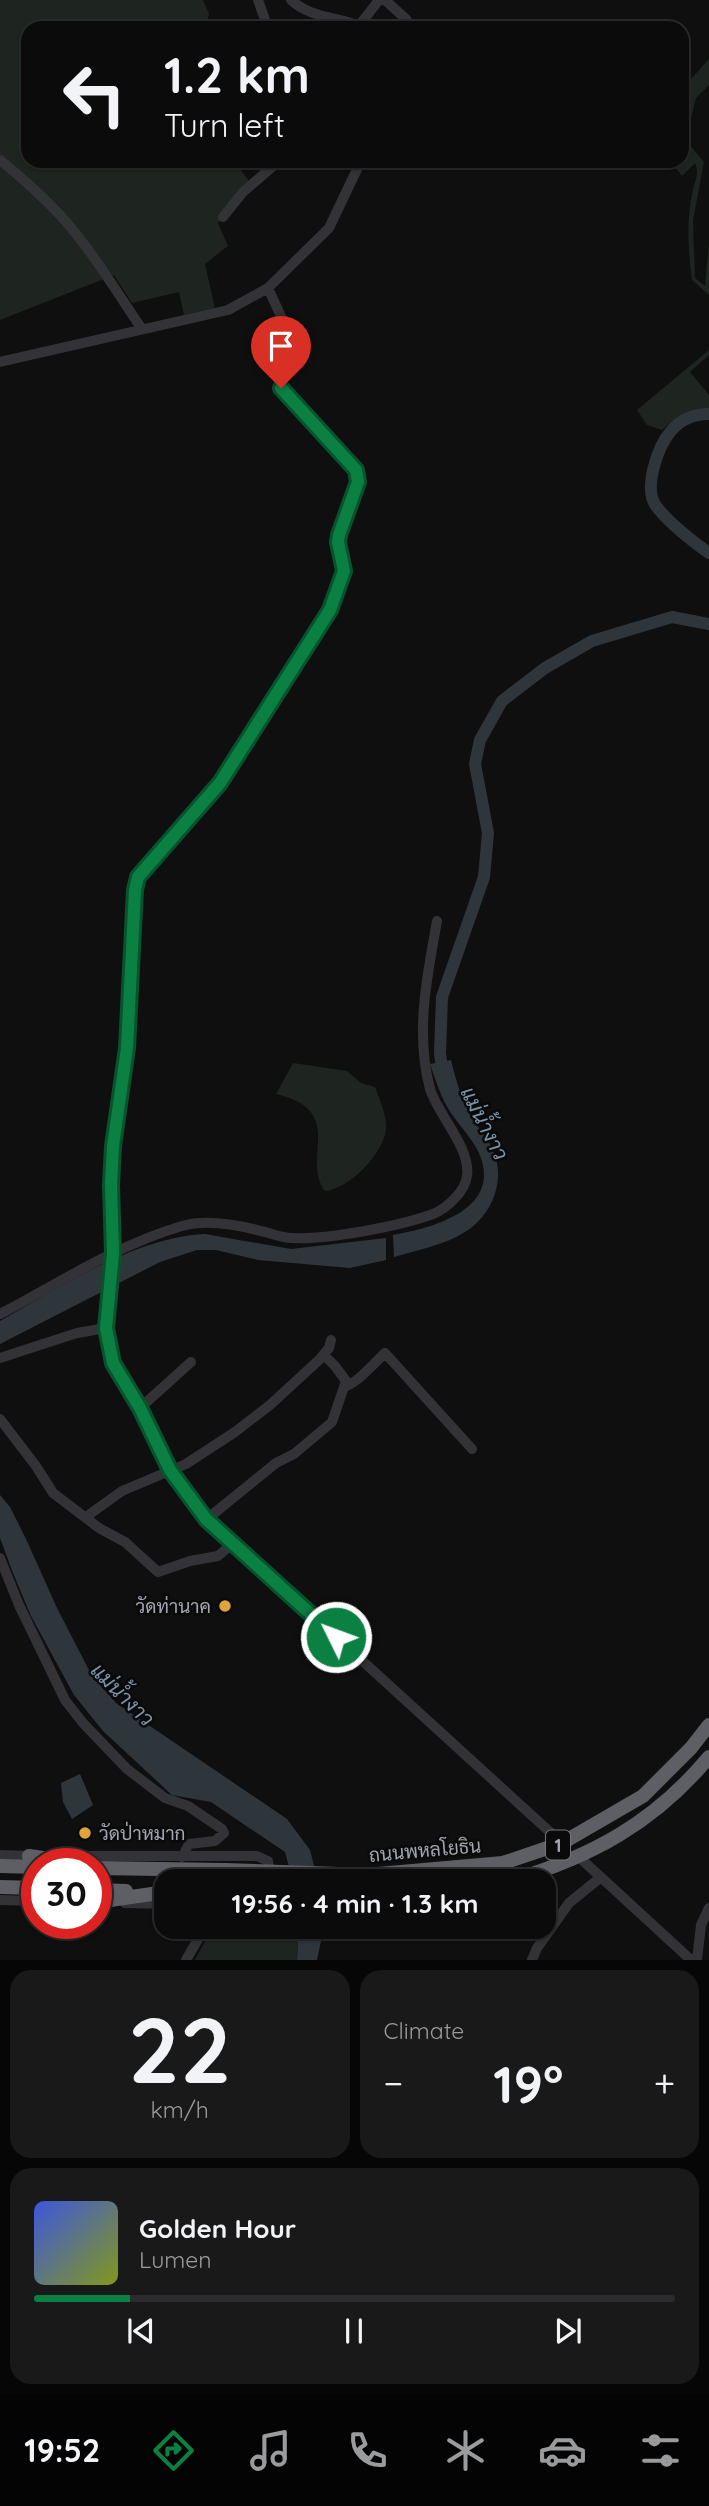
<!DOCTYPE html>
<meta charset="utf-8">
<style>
body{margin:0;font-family:Quicksand,Sarabun,sans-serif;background:#19191a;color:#f1f3f6;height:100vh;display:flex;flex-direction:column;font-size:26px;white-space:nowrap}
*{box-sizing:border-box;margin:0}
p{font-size:23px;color:#9a9b9d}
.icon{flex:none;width:38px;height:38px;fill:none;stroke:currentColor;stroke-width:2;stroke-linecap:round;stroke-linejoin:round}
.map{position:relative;height:1960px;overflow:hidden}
.details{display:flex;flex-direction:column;gap:10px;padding:10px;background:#060607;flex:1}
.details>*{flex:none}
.hud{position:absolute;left:21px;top:21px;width:668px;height:147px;border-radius:21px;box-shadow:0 2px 5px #0004,0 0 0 2px #2b2b2d;background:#0b0b0c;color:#f1f3f6;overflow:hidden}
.speed{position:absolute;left:21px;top:1848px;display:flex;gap:14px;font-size:35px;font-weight:700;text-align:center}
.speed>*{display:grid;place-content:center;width:91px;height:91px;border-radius:50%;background:#0b0b0c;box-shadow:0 2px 5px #0004,0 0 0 2px #2b2b2d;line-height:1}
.speed .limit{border:10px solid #d22;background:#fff;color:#111}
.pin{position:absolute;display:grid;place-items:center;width:60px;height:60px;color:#fff;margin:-72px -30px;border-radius:50% 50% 50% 0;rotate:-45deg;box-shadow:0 0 7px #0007}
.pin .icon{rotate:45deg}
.me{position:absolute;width:77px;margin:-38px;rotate:312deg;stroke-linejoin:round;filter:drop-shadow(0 0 5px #0008)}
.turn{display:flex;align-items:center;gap:24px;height:147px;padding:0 28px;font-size:32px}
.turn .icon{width:91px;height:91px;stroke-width:2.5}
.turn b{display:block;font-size:49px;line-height:60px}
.big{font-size:52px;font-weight:800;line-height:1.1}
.details .card{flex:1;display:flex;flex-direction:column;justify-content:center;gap:10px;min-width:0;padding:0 24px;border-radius:21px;background:#19191a}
.details .dial{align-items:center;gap:0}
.dial b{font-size:91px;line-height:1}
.song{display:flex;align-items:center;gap:21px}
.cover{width:84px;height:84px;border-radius:10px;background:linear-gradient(135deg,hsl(230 70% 55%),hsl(70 70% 35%))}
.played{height:7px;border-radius:4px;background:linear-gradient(90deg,#0b8043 15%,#2b2b2d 15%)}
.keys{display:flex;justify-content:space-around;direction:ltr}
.heat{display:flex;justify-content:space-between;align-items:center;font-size:38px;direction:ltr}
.details .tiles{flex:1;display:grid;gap:10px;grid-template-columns:1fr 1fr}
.card:last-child{grid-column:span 2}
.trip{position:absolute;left:154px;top:1869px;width:402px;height:70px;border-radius:21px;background:#0b0b0c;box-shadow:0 2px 5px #0004,0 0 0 2px #2b2b2d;font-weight:800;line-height:70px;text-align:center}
.menu{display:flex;height:112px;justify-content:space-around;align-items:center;background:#040405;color:#9a9b9d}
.menu .icon{width:49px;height:49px}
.menu .active{color:#0b8043}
.menu b{font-size:32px;color:#f1f3f6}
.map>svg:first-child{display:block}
.green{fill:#1e241f}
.water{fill:#2e363c}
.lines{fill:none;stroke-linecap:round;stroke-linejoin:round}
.river{stroke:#2e363c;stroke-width:12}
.minor{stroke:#333337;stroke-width:10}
.highway{stroke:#5d5f65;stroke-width:14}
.highway-bridge{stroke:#5d5f65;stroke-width:14}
.route-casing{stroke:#07532c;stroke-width:18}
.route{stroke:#0b8043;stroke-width:12}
.poi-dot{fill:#e0a338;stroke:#0a0a0b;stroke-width:2.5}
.labels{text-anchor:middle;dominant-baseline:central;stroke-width:5;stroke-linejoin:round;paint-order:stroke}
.shield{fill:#0a0a0b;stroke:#74777e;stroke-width:2}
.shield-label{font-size:18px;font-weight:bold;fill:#a1a6b0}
.poi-label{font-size:19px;fill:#a1a6b0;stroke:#0a0a0b;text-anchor:end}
.street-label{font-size:19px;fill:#a1a6b0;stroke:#0a0a0b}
.water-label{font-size:21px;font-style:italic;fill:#7b94a9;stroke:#0a0a0b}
</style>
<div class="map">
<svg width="709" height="1960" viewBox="0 0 709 1960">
<rect width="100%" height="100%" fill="#0f0f10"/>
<path class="green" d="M 0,0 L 203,0 L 209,14 L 206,28 L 28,28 L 28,161 L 234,161 L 249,181 L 218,223 L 228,246 L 205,264 L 215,308 L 184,315 L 179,292 L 132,303 L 114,275 L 0,320 Z
M 709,59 L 709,85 L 696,98 L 691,118 L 683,128 L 683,88 Z
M 683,137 L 704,162 L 693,221 L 695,278 L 705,286 L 709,243 L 709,295 L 692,280 C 688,249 686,221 693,189 C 696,179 699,173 695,163 L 682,176 L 670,161 L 682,161 Z
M 709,350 L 709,355 L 690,372 L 709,395 L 709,410 C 689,411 676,416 662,430 L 647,425 L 637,410 Z
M 293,1063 L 347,1071 L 361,1083 L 375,1087 C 379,1098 385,1111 386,1123 C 389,1149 350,1189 325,1191 C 300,1159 348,1111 276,1094 Z
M 213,1927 L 299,1927 L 297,1960 L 195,1960 Z"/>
<path class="water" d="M 451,1060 C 456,1080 461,1098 471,1116 C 477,1127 486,1136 492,1148 C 507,1177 493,1215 465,1232 C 445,1245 417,1250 394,1257 L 393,1235 C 431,1228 499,1211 481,1158 C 475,1141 461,1128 451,1113 C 441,1098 436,1081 430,1064 Z
M 205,1234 L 291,1249 L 386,1238 L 386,1260 L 350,1268 L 258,1260 L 216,1250 L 197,1250 L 160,1262 L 0,1344 L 0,1321 C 60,1287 136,1237 205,1234 Z
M 0,1495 L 10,1507 L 26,1539 L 57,1608 L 92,1676 L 116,1703 L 287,1819 L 310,1850 L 318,1881 L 293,1881 L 285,1852 L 211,1802 L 172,1795 L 103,1731 L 74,1695 L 31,1616 L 13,1573 L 0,1538 Z
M 80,1774 L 93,1805 L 72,1819 L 63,1802 L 61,1783 Z
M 299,1927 L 324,1927 L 317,1960 L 297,1960 Z"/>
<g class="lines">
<path class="river" d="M 709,414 C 695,414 681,419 671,431 C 658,446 643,488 656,506 C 668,522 693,542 709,553
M 443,1076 L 440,1053 L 442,997 L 484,877 L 488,833 L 475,764 L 480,740 L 502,701 L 545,668 L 592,641 L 672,617 L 709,624"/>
<path class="minor" d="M 258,0 L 268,28
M 291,0 C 311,18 333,16 357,25 L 362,22 L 379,0
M 385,0 L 406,19 L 411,28
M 0,160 C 21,177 41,195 60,215 C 91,249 116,291 142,329
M 223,217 L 243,192 L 279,161
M 268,288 L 289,334 L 279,381 L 281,388 L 358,475 L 358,482 L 339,535 L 338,542 L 344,571 L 330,610 L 220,783 L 138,877 L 135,890 L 127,1048 L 113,1146 L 111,1185 L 113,1256 L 106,1328 L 113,1363 L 140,1408 L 170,1470 L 207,1519 L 562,1843
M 0,362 L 228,310 L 268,288 L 329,228 L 361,161
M 0,1314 C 59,1283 117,1245 182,1226 C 205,1219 238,1225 261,1231 C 271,1233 281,1238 292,1238 C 327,1240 400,1226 433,1214 C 447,1208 465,1192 467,1176 C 471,1148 438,1115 430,1089 C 415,1032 427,977 437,921
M 0,1358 L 77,1333 L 106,1328
M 344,1387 C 358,1383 374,1363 385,1353 L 472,1449
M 140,1408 L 191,1362
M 0,1419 L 36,1466 L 53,1493 L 99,1528 L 125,1542 L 158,1572 L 190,1561 L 218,1556 L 233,1543
M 88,1519 L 90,1514 L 122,1491 L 186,1464 L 235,1432 L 270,1405 L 319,1360 L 329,1348 L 331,1340
M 207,1519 L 276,1463 L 294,1454 L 332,1422 L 346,1381 L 335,1366 L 324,1355
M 0,1558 L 19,1605 L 65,1700 L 83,1723 L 127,1769 L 165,1798 L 188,1806 L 222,1829 L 224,1833 L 215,1841 L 189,1844 L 182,1857
M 0,1855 L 34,1856
M 67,1856 L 257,1856 L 268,1861 L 271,1881
M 580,1858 L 691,1960
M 0,1900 L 37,1901
M 125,1903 L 166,1904
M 186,1960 L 205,1927
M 532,1960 L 537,1948 L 569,1903 L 601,1877
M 697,1960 L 701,1925 L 709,1908"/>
<path class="highway" d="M 29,1856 L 85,1864
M 0,1866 L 37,1867
M 96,1868 L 224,1870
M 367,1875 L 503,1863 L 562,1843 L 643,1796 L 691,1748 L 709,1725
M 510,1881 C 591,1857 654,1823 709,1757
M 0,1887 L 37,1888
M 96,1890 L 126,1891
M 96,1902 L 166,1892"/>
<path class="highway-bridge" d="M 224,1870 L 367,1875"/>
</g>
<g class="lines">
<defs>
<path id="route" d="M 281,388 L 356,470 L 358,482 L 339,535 L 338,542 L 344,571 L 330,610 L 220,783 L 138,877 L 135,890 L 127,1048 L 113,1146 L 111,1185 L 113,1253 L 106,1328 L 113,1363 L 140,1408 L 170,1470 L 206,1519 L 336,1637"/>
</defs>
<use href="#route" class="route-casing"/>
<use href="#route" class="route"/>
</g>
<g class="poi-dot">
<circle cx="225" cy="1606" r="7"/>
<circle cx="85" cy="1833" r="7"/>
</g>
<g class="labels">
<rect class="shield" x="546" y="1830.5" width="24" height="29" rx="5"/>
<g class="shield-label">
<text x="558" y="1845">1</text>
</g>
<g class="poi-label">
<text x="211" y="1606">วัดท่านาค</text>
<text x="99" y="1833" text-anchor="start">วัดป่าหมาก</text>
</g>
<g class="street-label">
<text transform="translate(425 1850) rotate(-5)">ถนนพหลโยธิน</text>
</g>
<g class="water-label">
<text transform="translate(485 1123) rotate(63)">แม่น้ำงาว</text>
<text transform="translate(123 1694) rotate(45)">แม่น้ำงาว</text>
</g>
</g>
</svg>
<div class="speed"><div class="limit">30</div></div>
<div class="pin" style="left:281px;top:388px;background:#d93025"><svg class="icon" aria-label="arrive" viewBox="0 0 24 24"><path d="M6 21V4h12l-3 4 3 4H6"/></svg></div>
<svg class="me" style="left:336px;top:1637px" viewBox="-20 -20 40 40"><circle r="17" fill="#0b8043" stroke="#fff" stroke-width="3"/><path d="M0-11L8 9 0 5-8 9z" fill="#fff"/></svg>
<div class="trip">19:56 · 4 min · 1.3 km</div>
<div class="hud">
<div class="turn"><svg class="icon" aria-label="left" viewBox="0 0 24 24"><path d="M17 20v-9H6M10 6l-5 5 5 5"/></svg><div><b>1.2 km</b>Turn left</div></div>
</div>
</div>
<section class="details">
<div class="tiles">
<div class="card dial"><b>22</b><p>km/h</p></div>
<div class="card"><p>Climate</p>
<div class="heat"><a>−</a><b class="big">19°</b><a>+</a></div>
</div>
<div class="card">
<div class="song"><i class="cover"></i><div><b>Golden Hour</b><p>Lumen</p></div></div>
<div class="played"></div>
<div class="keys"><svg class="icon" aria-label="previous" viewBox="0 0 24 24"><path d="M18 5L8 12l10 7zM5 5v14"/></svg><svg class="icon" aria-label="pause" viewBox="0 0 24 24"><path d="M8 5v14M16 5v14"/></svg><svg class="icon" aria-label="next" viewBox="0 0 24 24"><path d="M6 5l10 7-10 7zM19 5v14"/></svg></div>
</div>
</div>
</section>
<nav class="menu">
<b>19:52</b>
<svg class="icon active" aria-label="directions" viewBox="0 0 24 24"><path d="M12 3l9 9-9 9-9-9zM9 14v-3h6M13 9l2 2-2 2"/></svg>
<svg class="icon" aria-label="music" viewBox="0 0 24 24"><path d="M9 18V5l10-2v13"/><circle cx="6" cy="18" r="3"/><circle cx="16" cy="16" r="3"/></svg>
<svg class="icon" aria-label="phone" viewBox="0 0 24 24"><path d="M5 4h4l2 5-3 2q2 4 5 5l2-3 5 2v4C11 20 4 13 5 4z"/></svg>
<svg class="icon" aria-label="climate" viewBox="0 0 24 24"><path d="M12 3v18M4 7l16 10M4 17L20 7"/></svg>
<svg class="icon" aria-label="car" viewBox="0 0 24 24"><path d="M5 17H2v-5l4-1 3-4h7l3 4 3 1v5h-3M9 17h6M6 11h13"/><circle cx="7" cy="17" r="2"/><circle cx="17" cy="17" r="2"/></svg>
<svg class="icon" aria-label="filters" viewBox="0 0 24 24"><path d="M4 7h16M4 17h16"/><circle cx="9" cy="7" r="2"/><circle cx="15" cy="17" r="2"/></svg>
</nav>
